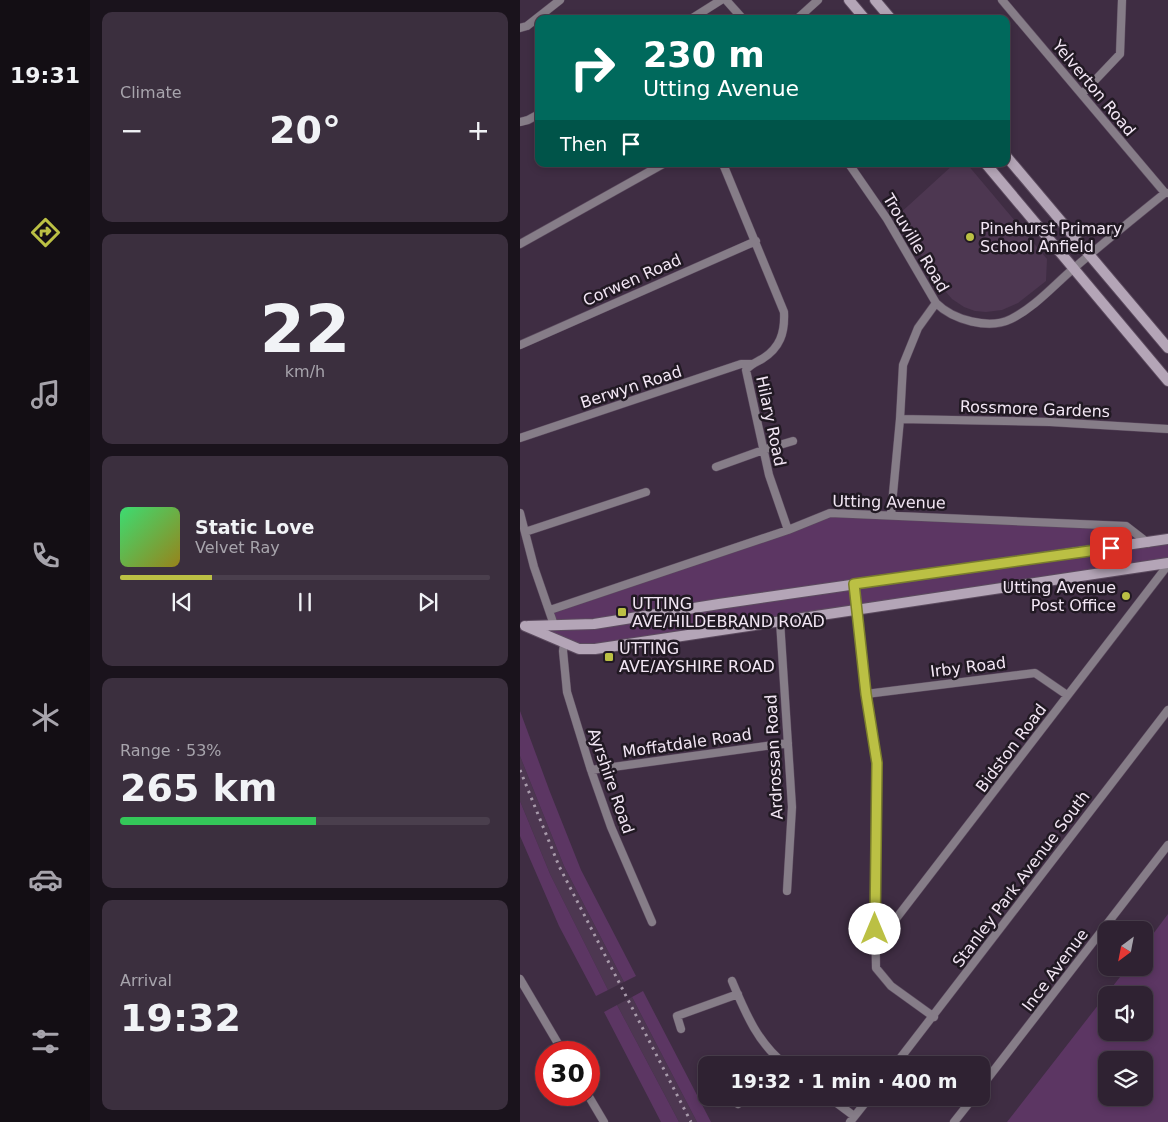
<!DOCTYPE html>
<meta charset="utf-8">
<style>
body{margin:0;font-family:"DejaVu Sans",sans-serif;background:#3b2f3e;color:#f1f3f6;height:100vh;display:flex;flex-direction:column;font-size:19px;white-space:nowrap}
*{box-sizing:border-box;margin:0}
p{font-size:16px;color:#a7a4ac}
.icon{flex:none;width:28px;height:28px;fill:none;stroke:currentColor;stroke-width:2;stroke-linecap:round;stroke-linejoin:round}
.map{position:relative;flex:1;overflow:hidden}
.side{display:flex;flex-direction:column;gap:12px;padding:12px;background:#1a131c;width:430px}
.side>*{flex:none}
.top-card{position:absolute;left:15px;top:15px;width:475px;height:152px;border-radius:10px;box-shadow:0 2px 8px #0003,0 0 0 1px #4a3f4d;background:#00695c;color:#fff;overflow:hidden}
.needle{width:32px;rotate:212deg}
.buttons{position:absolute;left:578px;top:921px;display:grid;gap:10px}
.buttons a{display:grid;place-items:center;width:55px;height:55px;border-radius:10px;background:#2f2232;box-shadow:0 2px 8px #0003,0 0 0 1px #4a3f4d;font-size:25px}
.speed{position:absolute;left:15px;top:1041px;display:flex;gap:10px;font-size:25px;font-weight:700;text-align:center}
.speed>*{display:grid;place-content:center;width:65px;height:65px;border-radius:50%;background:#2f2232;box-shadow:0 2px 8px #0003,0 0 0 1px #4a3f4d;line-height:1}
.speed .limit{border:8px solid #d22;background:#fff;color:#111}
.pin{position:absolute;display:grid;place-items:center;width:42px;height:42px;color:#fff;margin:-21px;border-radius:10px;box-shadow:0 2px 8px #0006}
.me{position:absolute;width:55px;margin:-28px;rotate:0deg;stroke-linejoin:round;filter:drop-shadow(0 0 4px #0008)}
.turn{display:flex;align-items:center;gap:18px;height:105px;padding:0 25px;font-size:22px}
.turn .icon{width:65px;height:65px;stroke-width:2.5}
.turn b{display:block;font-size:35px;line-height:42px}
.then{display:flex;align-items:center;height:48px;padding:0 25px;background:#0003;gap:10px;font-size:19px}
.big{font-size:38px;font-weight:700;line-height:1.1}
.side .widget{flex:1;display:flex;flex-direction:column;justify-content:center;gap:8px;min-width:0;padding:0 18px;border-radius:10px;background:#3b2f3e}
.side .dial{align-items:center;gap:0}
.dial b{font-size:65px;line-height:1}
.song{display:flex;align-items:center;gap:15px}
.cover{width:60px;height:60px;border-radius:8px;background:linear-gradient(135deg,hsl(140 70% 55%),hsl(50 70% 35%))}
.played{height:5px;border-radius:2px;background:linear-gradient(90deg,#bbc044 25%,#4a3f4d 25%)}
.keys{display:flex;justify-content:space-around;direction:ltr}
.heat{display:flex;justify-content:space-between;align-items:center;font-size:28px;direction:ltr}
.charge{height:8px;border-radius:4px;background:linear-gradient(90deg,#34c759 53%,#4a3f4d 0)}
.trip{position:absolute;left:178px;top:1056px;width:292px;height:50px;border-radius:10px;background:#2f2232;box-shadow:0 2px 8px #0003,0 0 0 1px #4a3f4d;font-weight:700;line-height:50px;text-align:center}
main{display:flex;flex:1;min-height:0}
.tab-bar{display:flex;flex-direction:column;width:90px;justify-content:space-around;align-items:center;background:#130e14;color:#a7a4ac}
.tab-bar .icon{width:35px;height:35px}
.tab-bar .on{color:#bbc044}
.tab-bar b{font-size:22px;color:#f1f3f6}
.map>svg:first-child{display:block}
.built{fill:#4d3751}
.green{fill:#5c3663;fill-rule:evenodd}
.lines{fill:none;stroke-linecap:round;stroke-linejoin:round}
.street-casing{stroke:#5c4b5f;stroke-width:9}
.secondary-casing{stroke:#5c4b5f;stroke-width:12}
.street{stroke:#867d88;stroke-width:8}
.secondary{stroke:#b4a5b7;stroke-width:10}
.rail{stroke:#a89aab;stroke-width:3;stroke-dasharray:2.5 5;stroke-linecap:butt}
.route-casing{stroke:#7a7d2c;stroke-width:12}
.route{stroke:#bbc044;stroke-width:9}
.poi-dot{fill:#bbc044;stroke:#211923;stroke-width:2}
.labels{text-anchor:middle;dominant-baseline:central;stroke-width:5;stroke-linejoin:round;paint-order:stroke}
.street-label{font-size:16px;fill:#f2e6f4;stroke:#211923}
.poi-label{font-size:16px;fill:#f2e6f4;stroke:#211923;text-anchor:start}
</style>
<main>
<nav class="tab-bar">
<b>19:31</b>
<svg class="icon on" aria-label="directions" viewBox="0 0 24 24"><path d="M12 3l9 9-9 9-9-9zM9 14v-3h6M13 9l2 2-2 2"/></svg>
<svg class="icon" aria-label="music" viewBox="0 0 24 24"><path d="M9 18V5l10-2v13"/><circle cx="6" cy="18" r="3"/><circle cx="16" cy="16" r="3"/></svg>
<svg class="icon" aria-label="phone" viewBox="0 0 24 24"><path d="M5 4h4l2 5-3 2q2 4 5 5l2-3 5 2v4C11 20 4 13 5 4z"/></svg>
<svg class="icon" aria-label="climate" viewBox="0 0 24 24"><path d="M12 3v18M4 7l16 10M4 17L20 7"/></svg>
<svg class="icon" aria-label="car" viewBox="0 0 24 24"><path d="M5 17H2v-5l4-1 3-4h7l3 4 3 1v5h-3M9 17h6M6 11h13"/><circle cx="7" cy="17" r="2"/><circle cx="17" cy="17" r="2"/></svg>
<svg class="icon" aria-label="filters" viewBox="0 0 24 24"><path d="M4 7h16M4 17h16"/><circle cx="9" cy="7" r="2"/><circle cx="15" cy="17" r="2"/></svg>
</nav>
<section class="side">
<div class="widget"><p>Climate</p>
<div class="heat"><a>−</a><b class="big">20°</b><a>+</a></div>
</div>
<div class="widget dial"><b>22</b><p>km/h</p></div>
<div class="widget">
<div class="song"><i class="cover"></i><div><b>Static Love</b><p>Velvet Ray</p></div></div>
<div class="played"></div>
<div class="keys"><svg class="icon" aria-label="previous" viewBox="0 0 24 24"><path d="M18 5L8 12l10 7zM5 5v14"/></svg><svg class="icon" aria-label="pause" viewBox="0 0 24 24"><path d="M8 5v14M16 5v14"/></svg><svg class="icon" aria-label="next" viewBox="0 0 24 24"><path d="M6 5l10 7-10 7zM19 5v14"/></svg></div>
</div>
<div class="widget"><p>Range · 53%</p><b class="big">265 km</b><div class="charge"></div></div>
<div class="widget"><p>Arrival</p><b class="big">19:32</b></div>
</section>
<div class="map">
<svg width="648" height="1122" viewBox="0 0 648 1122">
<rect width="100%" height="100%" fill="#3f2d43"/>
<path class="built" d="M 434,164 L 447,164 L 527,259 L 526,281 L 498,303 L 482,310 L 466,312 L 455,311 L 444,307 L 432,299 L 419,284 L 377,216 Z
M 0,756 L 44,866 L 104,982 L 88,990 L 30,874 L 0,801 Z
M 112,997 L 177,1122 L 159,1122 L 97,1005 Z"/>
<path class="green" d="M 310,513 L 606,526 L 629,543 L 648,539 L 648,563 L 75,649 L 5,626 L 34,625 L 30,610 Z
M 0,711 L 30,792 L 61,870 L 116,976 L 104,982 L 44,866 L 0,756 Z
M 0,801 L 30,874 L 88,990 L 76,996 L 39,926 L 0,836 Z
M 648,914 L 648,1122 L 487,1122 L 607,968 L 624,968 L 624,946 ZM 586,995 L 624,995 L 624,1032 L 586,1032 ZM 586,1060 L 624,1060 L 624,1098 L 586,1098 Z
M 123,991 L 191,1122 L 177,1122 L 112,997 Z
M 97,1005 L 159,1122 L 141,1122 L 84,1012 Z"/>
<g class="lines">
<defs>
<path id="street" d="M 206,0 L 223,19
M 482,0 L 645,193
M 171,19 L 201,0
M 277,19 L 298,0
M 0,28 L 7,26 L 40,0
M 562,94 L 600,54 L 602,0
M 0,122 L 8,120 L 19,114
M 203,164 L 264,312 C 265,333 260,348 242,359 C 235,363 231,364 226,370 L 249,475 L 268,530
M 329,164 L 367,219 L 416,303 C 433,320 469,330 491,319 C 515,307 533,286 553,269 C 583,243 614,218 645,193 L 648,193
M 0,244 L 143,164
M 416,303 L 398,328 L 383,365 L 380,419 L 530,422 L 648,429
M 0,345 L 236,241
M 0,438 L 221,364 L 231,364
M 196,467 L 243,450 L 273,441
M 0,513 L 14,567 L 34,625
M 371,515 L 380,419
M 5,532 L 126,492
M 334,584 L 346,694 L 357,763 L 355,912 L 356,968 L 371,986 L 414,1017
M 30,610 L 268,530 L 310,513 L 606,526 L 628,543
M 260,621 L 272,807 L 267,891
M 44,644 L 43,651 L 47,692 L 71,770 L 91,827 L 132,922
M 346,694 L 515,673 L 547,695
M 71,770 L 268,743
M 355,946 C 453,820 550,692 648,565
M 0,979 L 43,1052
M 212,981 C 225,1012 238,1044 266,1065
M 161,1029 L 157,1016 L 218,994
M 245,1065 L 255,1057
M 375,1065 L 648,710
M 461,1087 L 648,845
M 68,1095 L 84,1122
M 210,1098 L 218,1104
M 310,1098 L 334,1116
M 330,1122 L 349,1098
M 434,1122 L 453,1098"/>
<path id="secondary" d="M 329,0 L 345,19
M 355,0 L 371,19
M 486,156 L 648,348
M 466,164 L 648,381
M 5,626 L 59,649 L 75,649 L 648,563
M 8,626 L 74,624 L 199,604 L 648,539"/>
</defs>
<use href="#street" class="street-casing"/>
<use href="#secondary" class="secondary-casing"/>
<use href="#street" class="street"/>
<use href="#secondary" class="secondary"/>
<path class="rail" d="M 0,770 L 39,866 L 171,1122"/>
</g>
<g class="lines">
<defs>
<path id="route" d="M 355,929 L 357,763 L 346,694 L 334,584 L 591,548"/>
</defs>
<use href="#route" class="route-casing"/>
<use href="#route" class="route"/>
</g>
<g class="poi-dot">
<circle cx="450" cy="237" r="5"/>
<circle cx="606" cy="596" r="5"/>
<rect x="97" y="607" width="10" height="10" rx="2.5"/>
<rect x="84" y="652" width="10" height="10" rx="2.5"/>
</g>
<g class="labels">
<g class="street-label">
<text transform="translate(574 88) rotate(50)">Yelverton Road</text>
<text transform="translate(396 243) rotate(59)">Trouville Road</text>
<text transform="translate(112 280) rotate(-24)">Corwen Road</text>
<text transform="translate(111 387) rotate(-18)">Berwyn Road</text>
<text transform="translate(515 409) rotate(2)">Rossmore Gardens</text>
<text transform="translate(251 421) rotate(78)">Hilary Road</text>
<text transform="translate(369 502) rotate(1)">Utting Avenue</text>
<text transform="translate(448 667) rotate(-7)">Irby Road</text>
<text transform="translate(167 743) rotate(-8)">Moffatdale Road</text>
<text transform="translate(491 748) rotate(-53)">Bidston Road</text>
<text transform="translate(254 757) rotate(-93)">Ardrossan Road</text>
<text transform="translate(91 781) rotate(71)">Ayrshire Road</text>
<text transform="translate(501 879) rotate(-53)">Stanley Park Avenue South</text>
<text transform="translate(535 970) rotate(-53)">Ince Avenue</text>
</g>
<g class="poi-label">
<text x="460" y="228">Pinehurst Primary<tspan x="460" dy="18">School Anfield</tspan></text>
<text x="596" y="587" text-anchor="end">Utting Avenue<tspan x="596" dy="18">Post Office</tspan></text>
<text x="112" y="603">UTTING<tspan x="112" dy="18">AVE/HILDEBRAND ROAD</tspan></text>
<text x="99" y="648">UTTING<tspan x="99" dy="18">AVE/AYSHIRE ROAD</tspan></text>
</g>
</g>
</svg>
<div class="buttons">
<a><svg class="needle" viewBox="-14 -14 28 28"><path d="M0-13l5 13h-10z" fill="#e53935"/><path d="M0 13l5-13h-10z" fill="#a7a4ac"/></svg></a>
<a><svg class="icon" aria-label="sound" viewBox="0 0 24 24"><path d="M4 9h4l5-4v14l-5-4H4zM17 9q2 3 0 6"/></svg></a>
<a><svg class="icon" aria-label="layers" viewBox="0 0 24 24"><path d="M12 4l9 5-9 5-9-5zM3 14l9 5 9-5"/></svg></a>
</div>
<div class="speed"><div class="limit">30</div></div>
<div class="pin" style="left:591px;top:548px;background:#d93025"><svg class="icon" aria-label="arrive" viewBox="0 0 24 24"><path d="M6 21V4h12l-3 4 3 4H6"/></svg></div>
<svg class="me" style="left:355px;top:929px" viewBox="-20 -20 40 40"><circle r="19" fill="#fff"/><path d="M0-13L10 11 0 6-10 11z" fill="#bbc044"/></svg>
<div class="trip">19:32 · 1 min · 400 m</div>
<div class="top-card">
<div class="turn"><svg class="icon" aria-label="right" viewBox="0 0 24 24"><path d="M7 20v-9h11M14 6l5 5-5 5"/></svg><div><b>230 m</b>Utting Avenue</div></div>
<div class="then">Then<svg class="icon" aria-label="arrive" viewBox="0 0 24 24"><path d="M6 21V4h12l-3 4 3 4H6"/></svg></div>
</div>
</div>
</main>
